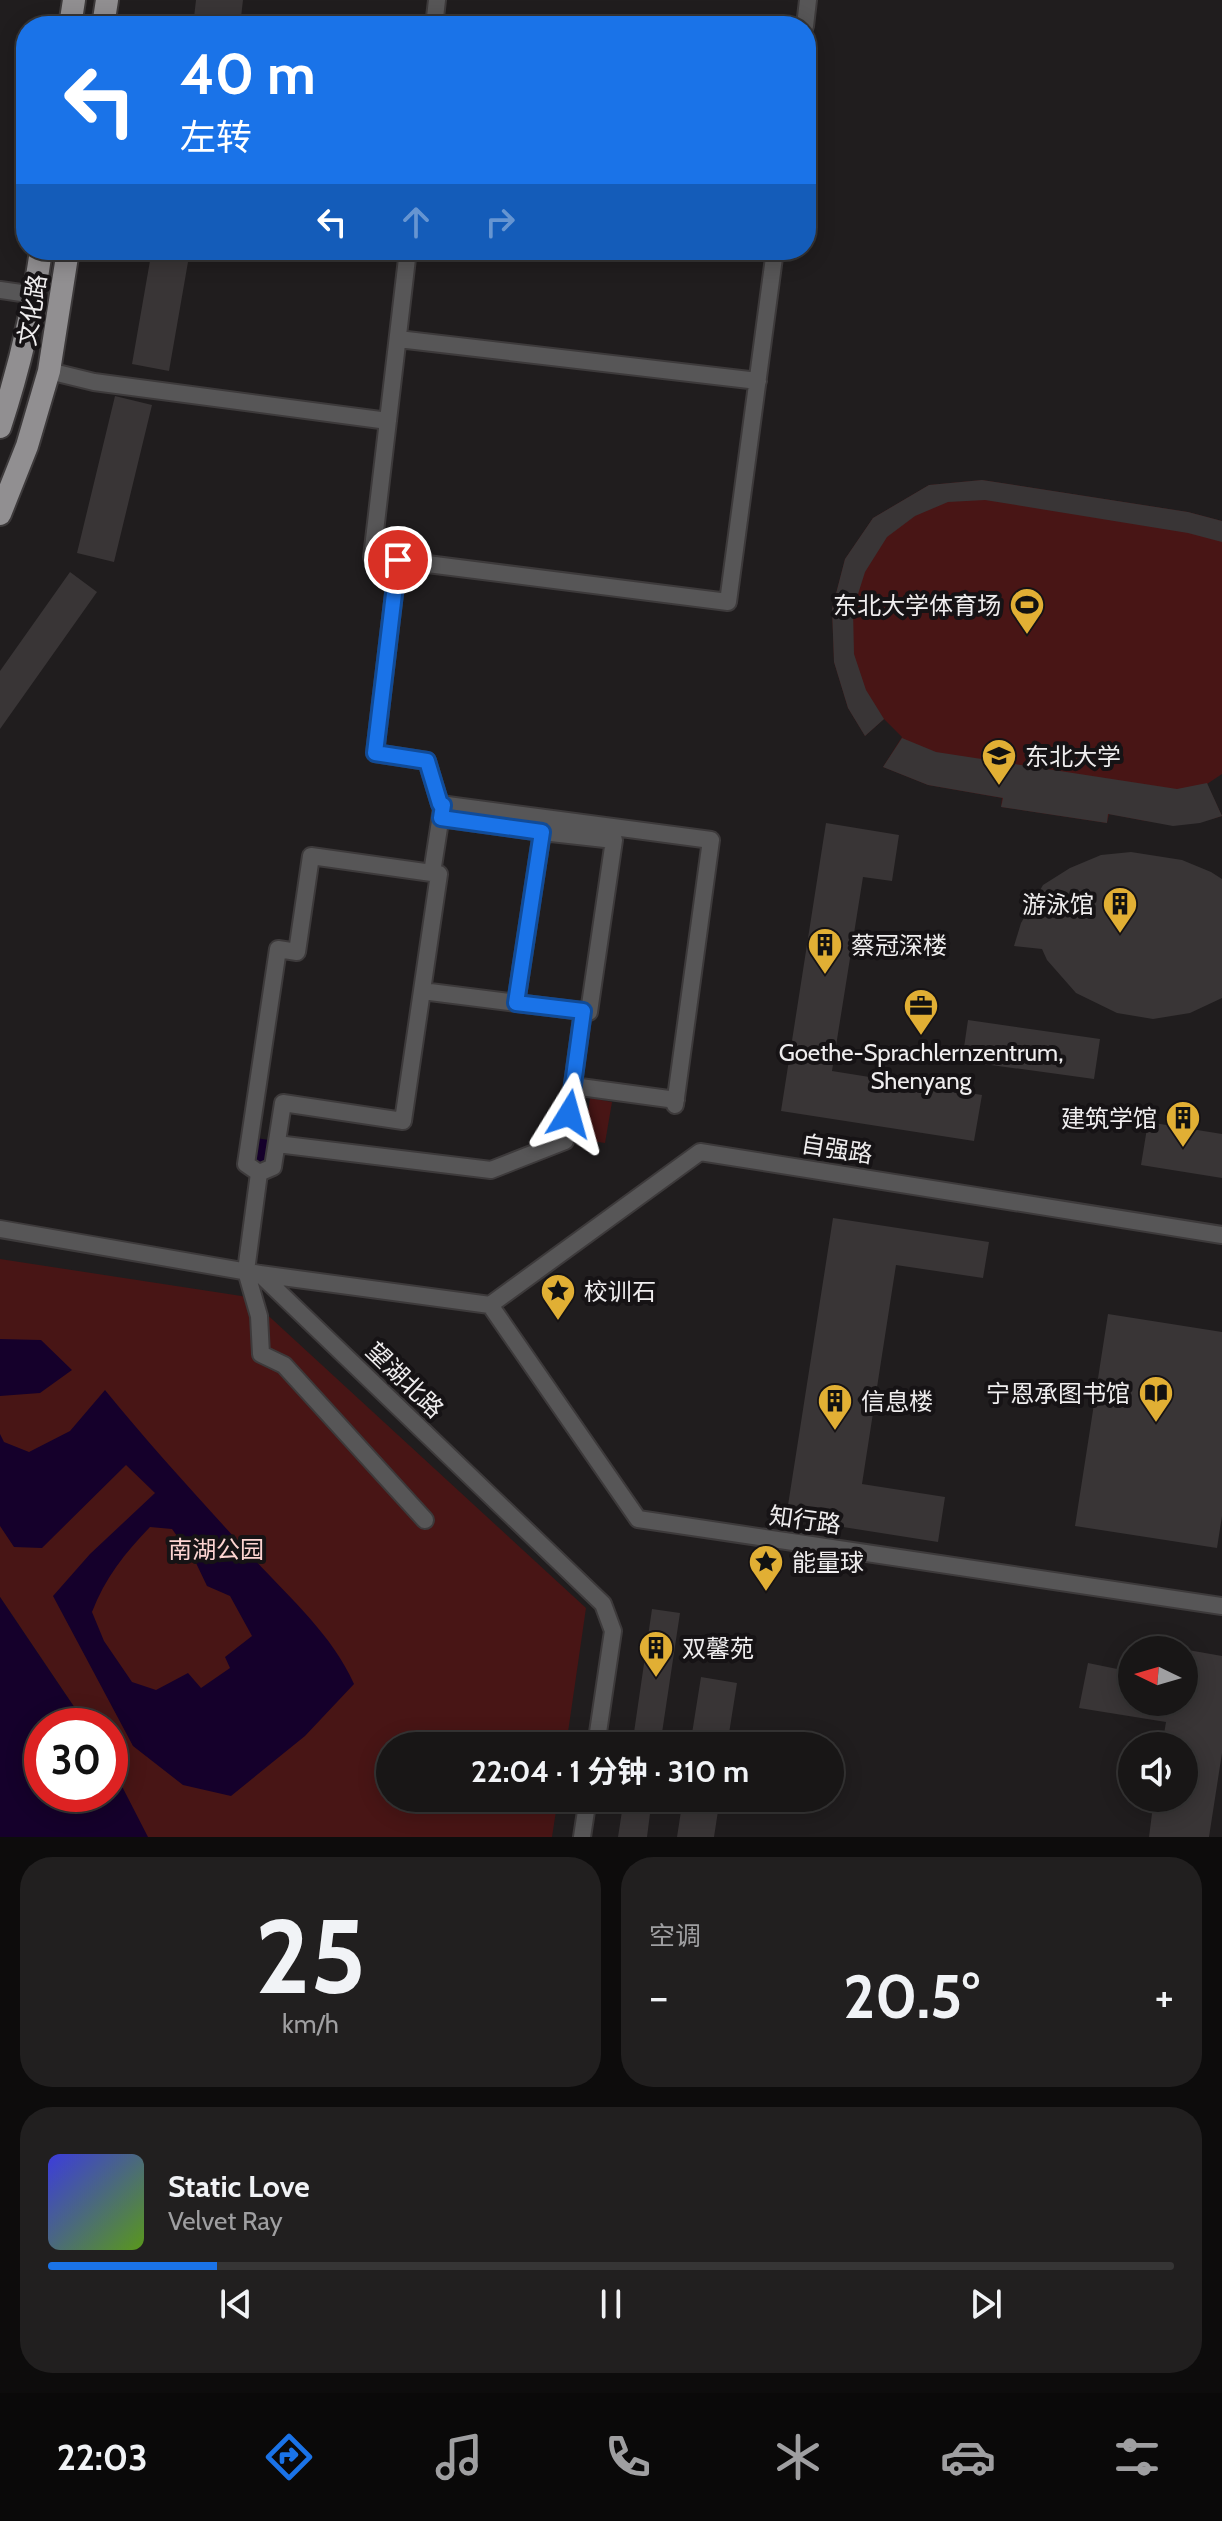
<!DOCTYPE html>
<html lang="zh">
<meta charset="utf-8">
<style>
body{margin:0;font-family:Cabin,"Noto Sans SC",sans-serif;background:#211f1f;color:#f1f3f6;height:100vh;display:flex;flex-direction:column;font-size:30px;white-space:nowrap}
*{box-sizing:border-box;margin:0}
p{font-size:26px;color:#9f9fa1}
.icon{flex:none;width:44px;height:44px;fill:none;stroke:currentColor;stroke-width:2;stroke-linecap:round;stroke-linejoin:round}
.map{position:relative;height:1837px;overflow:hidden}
.details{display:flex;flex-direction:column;gap:20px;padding:20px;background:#0d0c0c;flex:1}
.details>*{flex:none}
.hud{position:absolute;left:16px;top:16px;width:800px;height:244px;border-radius:32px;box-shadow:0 4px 20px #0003,0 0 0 2px #363535;background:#1a73e8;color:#fff;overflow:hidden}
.needle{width:52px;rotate:275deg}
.buttons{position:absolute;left:1118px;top:1636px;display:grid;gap:16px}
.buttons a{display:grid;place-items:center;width:80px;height:80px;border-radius:50%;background:#181616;box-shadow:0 4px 20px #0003,0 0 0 2px #363535;font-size:40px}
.speed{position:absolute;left:24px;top:1708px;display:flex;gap:16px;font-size:40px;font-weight:700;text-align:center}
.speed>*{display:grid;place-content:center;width:104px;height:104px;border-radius:50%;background:#181616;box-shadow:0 4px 20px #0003,0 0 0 2px #363535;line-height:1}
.speed .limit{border:12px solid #d22;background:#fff;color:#111}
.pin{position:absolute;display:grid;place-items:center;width:68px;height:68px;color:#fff;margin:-34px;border:4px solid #fff;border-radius:50%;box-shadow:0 2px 8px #0007}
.me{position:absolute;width:88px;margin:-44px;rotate:8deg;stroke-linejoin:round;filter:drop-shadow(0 0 6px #0008)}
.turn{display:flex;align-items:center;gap:28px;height:168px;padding:0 32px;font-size:36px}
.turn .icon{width:104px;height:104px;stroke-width:2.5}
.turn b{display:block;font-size:56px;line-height:68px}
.lanes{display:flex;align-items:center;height:76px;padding:0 32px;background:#0003;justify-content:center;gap:40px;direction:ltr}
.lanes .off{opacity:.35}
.big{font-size:60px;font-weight:700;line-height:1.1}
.details .widget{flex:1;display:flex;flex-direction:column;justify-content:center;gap:12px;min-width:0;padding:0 28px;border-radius:32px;background:#211f1f}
.details .dial{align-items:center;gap:0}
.dial b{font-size:104px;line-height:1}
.song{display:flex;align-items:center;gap:24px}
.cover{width:96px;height:96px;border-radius:12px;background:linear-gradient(135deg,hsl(240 70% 55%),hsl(90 70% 35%))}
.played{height:8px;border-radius:4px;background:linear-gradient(90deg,#1a73e8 15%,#363535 15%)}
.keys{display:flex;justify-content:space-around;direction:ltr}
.heat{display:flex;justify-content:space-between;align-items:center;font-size:44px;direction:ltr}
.details .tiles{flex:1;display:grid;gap:20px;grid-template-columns:1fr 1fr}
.widget:last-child{grid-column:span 2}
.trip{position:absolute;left:376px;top:1732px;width:468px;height:80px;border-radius:40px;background:#181616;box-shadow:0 4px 20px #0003,0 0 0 2px #363535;font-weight:700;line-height:80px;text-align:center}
.tabs{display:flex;height:128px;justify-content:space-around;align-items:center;background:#0a0909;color:#9f9fa1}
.tabs .icon{width:56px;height:56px}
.tabs .current{color:#1a73e8}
.tabs b{font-size:36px;color:#f1f3f6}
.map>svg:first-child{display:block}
.green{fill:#481515}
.water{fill:#15002b;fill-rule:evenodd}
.building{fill:#393536}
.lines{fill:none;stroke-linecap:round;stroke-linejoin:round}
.minor-casing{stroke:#3d3a3b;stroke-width:20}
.major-casing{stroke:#3d3a3b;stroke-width:26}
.minor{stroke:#575657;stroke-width:16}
.major{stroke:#918f91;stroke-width:22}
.route-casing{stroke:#114b97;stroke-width:20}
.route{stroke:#1a73e8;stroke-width:14}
.labels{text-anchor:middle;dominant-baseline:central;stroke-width:8;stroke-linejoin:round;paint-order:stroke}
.street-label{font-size:24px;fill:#efedee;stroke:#161315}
.poi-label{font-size:24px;fill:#efedee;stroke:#161315;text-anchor:start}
.park-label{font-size:24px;fill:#fdd4d1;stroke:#161315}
</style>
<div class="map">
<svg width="1222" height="1837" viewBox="0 0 1222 1837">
<rect width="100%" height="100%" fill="#201d1e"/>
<path class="green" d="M 982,480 L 1188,512 L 1222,521 L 1222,774 L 1207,784 L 1222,816 C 1178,830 1153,822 1109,814 L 1107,823 L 1001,807 L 1002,798 L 928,785 L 883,767 L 902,737 L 884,719 L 865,736 L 848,708 L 834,662 L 832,609 L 845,559 L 873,518 L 929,485 Z
M 590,1098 L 612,1102 L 605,1143 L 584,1140 Z
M 0,1259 L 248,1297 L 586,1608 L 566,1746 L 390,1746 L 390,1798 L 558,1798 L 552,1837 L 15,1837 L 110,1794 L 110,1726 L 87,1726 L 0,1597 Z"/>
<path class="water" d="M 256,1138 L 269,1140 L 272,1145 L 265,1165 L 253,1164 Z
M 0,1339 L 41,1340 L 72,1370 L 40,1393 L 0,1396 Z
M 105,1390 C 153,1449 204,1504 255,1560 C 290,1598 333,1636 354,1684 L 305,1736 L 231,1796 L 183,1785 L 133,1746 L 53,1596 L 90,1554 L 155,1493 L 126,1465 L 42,1548 L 14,1547 L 0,1526 L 0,1434 L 4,1442 L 29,1452 L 70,1431 ZM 150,1527 L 172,1529 L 196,1563 L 207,1586 L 230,1596 L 252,1636 L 225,1657 L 230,1668 L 201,1688 L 188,1673 L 156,1690 L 132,1682 L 104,1641 L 92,1612 C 105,1578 125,1553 150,1527 Z
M 0,1597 L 87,1726 L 42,1726 L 42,1794 L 110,1794 L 110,1763 L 148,1837 L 0,1837 Z"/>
<path class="building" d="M 196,0 L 243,0 L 240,26 L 193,26 Z
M 151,255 L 188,262 L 169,371 L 132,364 Z
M 115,396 L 152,405 L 114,562 L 77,553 Z
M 982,480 L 1188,512 L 1222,521 L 1222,542 L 1188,533 L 985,500 L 948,502 L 915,516 L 887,537 L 865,572 L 853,610 L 854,654 L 866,690 L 884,719 L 865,736 L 848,708 L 834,662 L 832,609 L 845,559 L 873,518 L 929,485 Z
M 70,572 L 97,592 L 0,729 L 0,671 Z
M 902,738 L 936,752 L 1177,789 L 1207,783 L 1222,816 L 1200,823 L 1173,826 L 1108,814 L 1107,823 L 1001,807 L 1003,798 L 928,785 L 883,767 Z
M 826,823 L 899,835 L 892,881 L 863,877 L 832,1071 L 982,1095 L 974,1141 L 781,1111 Z
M 1131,852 L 1182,860 L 1211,872 L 1222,879 L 1222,998 L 1190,1013 L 1153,1019 L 1117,1013 L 1076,993 L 1047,960 L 1042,949 L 1014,946 L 1021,923 L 1043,885 L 1070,868 L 1101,855 Z
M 968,1020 L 1100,1039 L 1094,1079 L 962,1061 Z
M 1148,1122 L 1222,1134 L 1222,1178 L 1141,1165 Z
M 833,1218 L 989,1242 L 983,1278 L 896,1265 L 862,1484 L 945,1497 L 938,1542 L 786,1518 Z
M 1108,1314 L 1222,1332 L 1222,1516 L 1217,1548 L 1075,1526 Z
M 652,1609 L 680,1613 L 660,1746 L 632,1746 Z
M 1188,1650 L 1222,1656 L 1222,1753 L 1209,1837 L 1149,1837 L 1154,1798 L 1184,1798 L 1184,1746 L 1162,1746 L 1166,1722 L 1079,1708 L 1088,1663 L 1132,1672 L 1132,1702 L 1184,1702 L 1184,1668 Z
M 701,1677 L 737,1683 L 727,1746 L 690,1746 Z
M 624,1798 L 652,1798 L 647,1837 L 618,1837 Z
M 683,1798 L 720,1798 L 714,1837 L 677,1837 Z"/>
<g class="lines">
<defs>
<path id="minor" d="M 434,26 L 437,0
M 805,26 L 808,0
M 408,250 L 372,557 L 728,602 L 775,250
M 0,290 L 35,295
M 398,339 L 758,381
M 49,371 L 94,382 L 388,421
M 398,560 L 375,753 L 427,761 L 440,804 L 711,840 L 675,1105
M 441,818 L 542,832 L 516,1003
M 432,873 L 442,808
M 422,991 L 589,1012 L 614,840 L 542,832
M 573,1086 L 676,1100
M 277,1144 L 491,1170 L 565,1141 L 583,1011
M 259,1173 L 246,1164 L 278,949 L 297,952 L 311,856 L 439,874 L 403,1121 L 283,1103 L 273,1167 L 259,1173 L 246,1271 L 259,1316 L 261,1354 L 284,1365 L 425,1520
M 0,1229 L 260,1274 L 603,1604 L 613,1631 L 596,1746
M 260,1274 L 490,1305
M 490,1305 L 638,1519 L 1222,1606
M 490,1305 L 700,1152 L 1222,1235
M 582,1837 L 588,1798"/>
<path id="major" d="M 70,26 L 74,0
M 103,26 L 107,0
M 0,427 C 19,369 33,311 41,250
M 0,514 L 27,446 L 49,371 L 68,250"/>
</defs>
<use href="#minor" class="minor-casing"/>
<use href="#major" class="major-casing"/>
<use href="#minor" class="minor"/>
<use href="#major" class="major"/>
</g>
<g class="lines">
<defs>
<path id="route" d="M 398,560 L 375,753 L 427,761 L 440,804 L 443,805 L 441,818 L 542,832 L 516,1003 L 583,1011 L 569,1114"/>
</defs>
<use href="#route" class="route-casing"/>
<use href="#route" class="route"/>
</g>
<defs>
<symbol id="stadium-pin" viewBox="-11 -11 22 30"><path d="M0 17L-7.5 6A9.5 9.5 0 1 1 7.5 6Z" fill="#e1af34" stroke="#161315"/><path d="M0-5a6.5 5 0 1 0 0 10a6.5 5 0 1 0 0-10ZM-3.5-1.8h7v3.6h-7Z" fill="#111"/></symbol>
<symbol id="university-pin" viewBox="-11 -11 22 30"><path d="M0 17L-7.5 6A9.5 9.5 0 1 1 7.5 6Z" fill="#e1af34" stroke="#161315"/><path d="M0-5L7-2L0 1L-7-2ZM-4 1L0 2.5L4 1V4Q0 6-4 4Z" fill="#111"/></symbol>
<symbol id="building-pin" viewBox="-11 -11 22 30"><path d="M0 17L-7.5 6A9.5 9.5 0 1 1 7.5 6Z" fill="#e1af34" stroke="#161315"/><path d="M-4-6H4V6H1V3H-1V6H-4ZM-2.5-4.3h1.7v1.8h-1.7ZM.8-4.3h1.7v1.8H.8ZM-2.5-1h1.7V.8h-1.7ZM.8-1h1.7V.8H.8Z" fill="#111"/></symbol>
<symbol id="office-pin" viewBox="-11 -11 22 30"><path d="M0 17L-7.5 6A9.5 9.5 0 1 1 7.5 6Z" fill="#e1af34" stroke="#161315"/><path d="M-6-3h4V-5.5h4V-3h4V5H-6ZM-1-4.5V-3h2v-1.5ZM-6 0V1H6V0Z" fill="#111"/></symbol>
<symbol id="sight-pin" viewBox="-11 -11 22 30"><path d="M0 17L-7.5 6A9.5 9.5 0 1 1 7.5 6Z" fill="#e1af34" stroke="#161315"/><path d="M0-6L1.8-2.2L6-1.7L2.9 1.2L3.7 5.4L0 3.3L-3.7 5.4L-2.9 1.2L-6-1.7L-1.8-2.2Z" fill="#111"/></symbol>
<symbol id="library-pin" viewBox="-11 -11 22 30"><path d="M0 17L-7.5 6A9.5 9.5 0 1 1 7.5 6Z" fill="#e1af34" stroke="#161315"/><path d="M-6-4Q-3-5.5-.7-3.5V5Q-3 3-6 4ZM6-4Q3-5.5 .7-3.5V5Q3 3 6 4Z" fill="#111"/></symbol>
</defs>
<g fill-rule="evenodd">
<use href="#stadium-pin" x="1007" y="585" width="40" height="54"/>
<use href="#university-pin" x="979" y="736" width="40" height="54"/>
<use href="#building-pin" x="1100" y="884" width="40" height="54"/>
<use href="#building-pin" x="805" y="925" width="40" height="54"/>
<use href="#office-pin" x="901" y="986" width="40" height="54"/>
<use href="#building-pin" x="1163" y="1098" width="40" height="54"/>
<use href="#sight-pin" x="538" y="1271" width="40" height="54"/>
<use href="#library-pin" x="1136" y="1373" width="40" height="54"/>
<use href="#building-pin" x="815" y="1381" width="40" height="54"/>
<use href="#sight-pin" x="746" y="1542" width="40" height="54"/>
<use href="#building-pin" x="636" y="1628" width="40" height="54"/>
</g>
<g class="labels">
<g class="street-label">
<text transform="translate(32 310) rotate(-81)">文化路</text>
<text transform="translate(837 1149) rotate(9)">自强路</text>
<text transform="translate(405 1380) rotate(44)">望湖北路</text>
<text transform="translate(805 1520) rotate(8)">知行路</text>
</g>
<g class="poi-label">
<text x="1001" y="605" text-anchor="end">东北大学体育场</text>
<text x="1025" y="756">东北大学</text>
<text x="1094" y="904" text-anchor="end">游泳馆</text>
<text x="851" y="945">蔡冠深楼</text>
<text x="921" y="1052" text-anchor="middle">Goethe-Sprachlernzentrum,<tspan x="921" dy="28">Shenyang</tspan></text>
<text x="1157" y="1118" text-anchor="end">建筑学馆</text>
<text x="584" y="1291">校训石</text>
<text x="1130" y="1393" text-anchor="end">宁恩承图书馆</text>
<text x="861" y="1401">信息楼</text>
<text x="792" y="1562">能量球</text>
<text x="682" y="1648">双馨苑</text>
</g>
<g class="park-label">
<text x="216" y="1549">南湖公园</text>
</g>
</g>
</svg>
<div class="buttons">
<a><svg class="needle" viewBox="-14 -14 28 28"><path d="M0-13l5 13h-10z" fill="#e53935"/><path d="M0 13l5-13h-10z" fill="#9f9fa1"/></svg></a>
<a><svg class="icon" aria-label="sound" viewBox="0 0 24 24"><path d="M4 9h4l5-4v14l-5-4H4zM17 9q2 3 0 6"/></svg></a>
</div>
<div class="speed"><div class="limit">30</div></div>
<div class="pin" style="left:398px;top:560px;background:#d93025"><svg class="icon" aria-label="arrive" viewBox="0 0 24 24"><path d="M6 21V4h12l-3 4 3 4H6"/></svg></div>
<svg class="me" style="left:569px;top:1114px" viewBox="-20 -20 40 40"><path d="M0-17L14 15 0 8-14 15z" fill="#1a73e8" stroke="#fff" stroke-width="4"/></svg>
<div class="trip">22:04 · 1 分钟 · 310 m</div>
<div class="hud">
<div class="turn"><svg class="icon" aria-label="left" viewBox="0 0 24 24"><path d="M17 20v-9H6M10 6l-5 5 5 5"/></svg><div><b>40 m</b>左转</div></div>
<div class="lanes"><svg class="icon" aria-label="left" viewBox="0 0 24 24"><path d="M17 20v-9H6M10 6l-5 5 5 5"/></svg><svg class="icon off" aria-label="ahead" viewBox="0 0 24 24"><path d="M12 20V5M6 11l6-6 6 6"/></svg><svg class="icon off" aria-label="right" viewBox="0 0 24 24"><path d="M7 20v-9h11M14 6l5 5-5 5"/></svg></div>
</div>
</div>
<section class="details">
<div class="tiles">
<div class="widget dial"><b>25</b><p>km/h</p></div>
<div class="widget"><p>空调</p>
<div class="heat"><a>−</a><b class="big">20.5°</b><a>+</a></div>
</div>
<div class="widget">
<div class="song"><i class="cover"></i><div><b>Static Love</b><p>Velvet Ray</p></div></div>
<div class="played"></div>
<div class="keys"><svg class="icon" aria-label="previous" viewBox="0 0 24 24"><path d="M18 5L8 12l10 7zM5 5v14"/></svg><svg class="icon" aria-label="pause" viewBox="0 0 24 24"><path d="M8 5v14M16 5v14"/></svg><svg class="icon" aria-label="next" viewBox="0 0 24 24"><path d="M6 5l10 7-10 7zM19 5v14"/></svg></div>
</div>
</div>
</section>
<nav class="tabs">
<b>22:03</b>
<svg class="icon current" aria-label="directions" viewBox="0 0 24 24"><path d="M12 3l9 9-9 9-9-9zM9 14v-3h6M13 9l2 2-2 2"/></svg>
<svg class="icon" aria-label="music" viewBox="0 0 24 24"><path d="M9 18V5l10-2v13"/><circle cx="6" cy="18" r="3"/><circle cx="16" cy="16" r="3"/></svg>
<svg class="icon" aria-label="phone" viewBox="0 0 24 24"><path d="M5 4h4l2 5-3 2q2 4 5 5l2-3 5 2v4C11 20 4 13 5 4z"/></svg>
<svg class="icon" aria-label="climate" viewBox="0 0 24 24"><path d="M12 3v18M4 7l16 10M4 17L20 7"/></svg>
<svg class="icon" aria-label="car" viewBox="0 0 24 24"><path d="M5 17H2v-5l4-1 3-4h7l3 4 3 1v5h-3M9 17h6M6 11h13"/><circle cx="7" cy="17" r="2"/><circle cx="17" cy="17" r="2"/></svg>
<svg class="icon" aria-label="filters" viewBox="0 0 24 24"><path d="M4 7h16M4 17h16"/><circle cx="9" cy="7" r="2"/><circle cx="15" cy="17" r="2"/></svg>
</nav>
